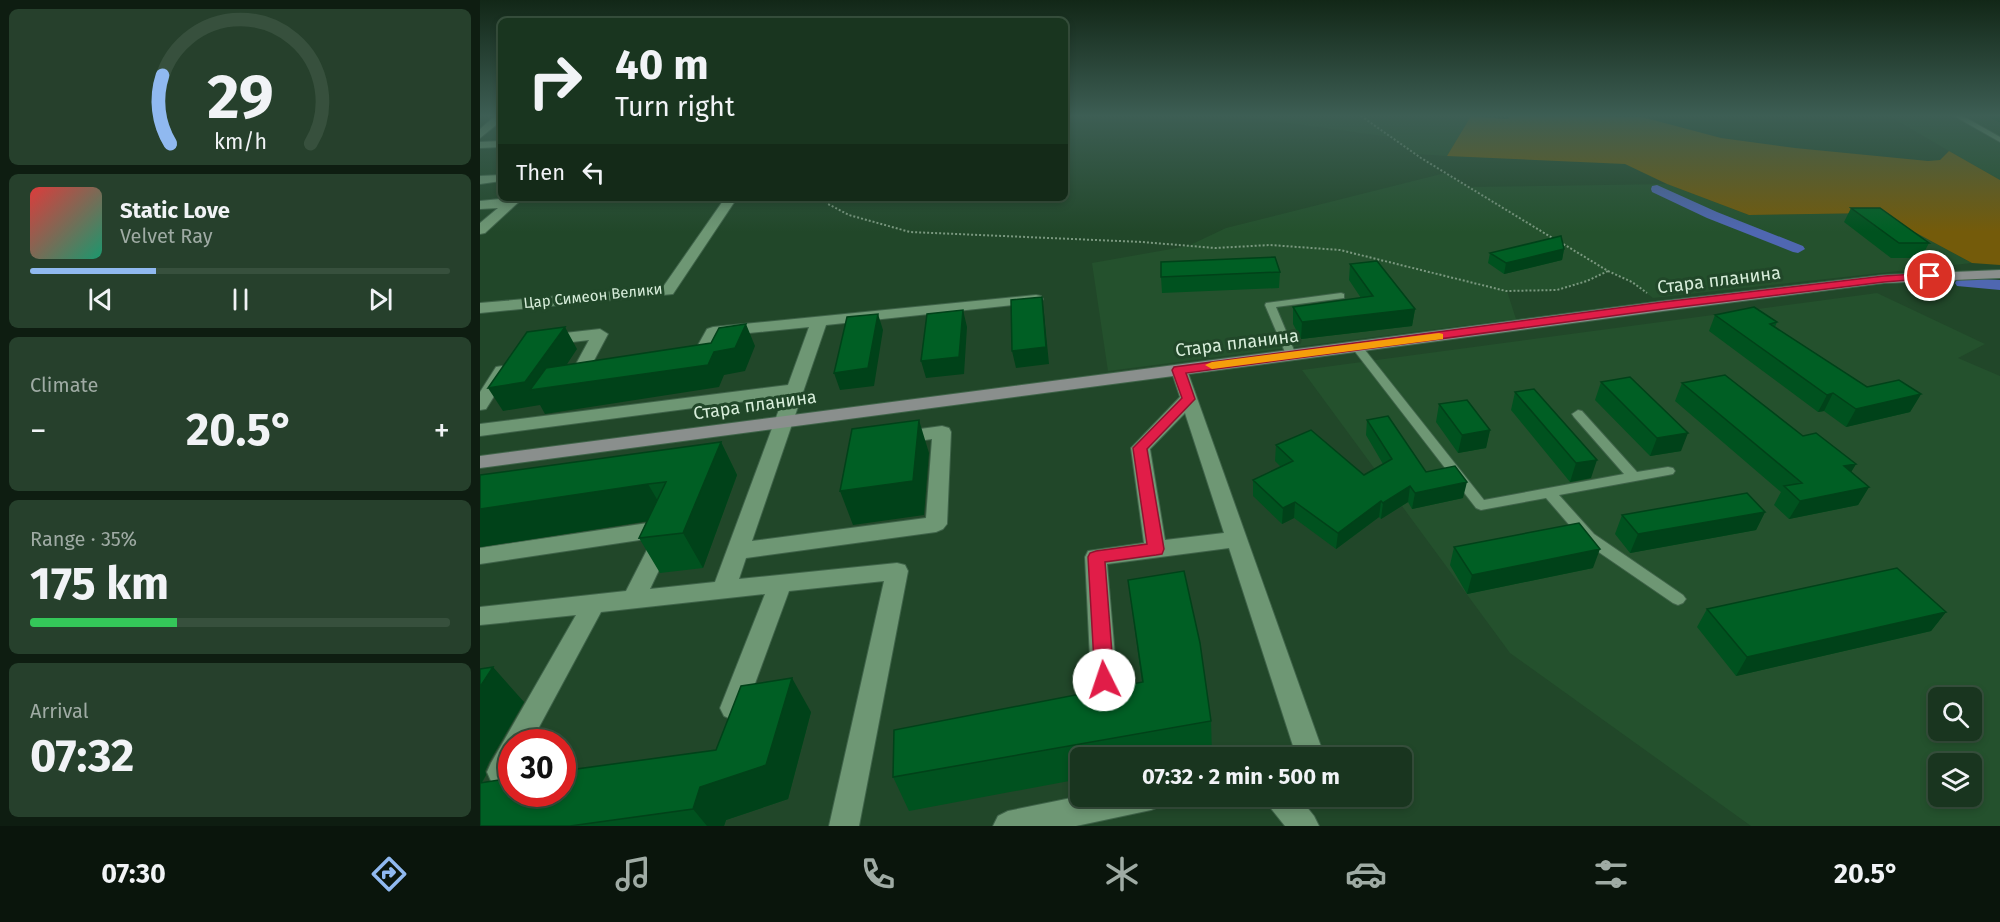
<!DOCTYPE html>
<meta charset="utf-8">
<style>
body{margin:0;font-family:"Fira Sans",sans-serif;background:#26402c;color:#f1f3f6;height:100vh;display:flex;flex-direction:column;font-size:22px;white-space:nowrap}
*{box-sizing:border-box;margin:0}
p{font-size:20px;color:#9faba4}
.icon{flex:none;width:33px;height:33px;fill:none;stroke:currentColor;stroke-width:2;stroke-linecap:round;stroke-linejoin:round}
.map{position:relative;flex:1;overflow:hidden}
.drawer{display:flex;flex-direction:column;gap:9px;padding:9px;background:#0e1d11;width:480px}
.drawer>*{flex:none}
.guide{position:absolute;left:18px;top:18px;width:570px;height:183px;border-radius:9px;box-shadow:0 3px 9px #0003,0 0 0 2px #37503d;background:#19351f;color:#f1f3f6;overflow:hidden}
.buttons{position:absolute;left:1448px;top:687px;display:grid;gap:12px}
.buttons a{display:grid;place-items:center;width:54px;height:54px;border-radius:9px;background:#19351f;box-shadow:0 3px 9px #0003,0 0 0 2px #37503d;font-size:30px}
.speed{position:absolute;left:18px;top:729px;display:flex;gap:12px;font-size:30px;font-weight:700;text-align:center}
.speed>*{display:grid;place-content:center;width:78px;height:78px;border-radius:50%;background:#19351f;box-shadow:0 3px 9px #0003,0 0 0 2px #37503d;line-height:1}
.speed .limit{border:9px solid #d22;background:#fff;color:#111}
.pin{position:absolute;display:grid;place-items:center;width:51px;height:51px;color:#fff;margin:-26px;border:3px solid #fff;border-radius:50%;box-shadow:0 2px 6px #0007}
.me{position:absolute;width:66px;margin:-33px;rotate:356deg;stroke-linejoin:round;filter:drop-shadow(0 0 4px #0008)}
.turn{display:flex;align-items:center;gap:21px;height:126px;padding:0 18px;font-size:27px}
.turn .icon{width:78px;height:78px;stroke-width:2.5}
.turn b{display:block;font-size:42px;line-height:51px}
.then{display:flex;align-items:center;height:57px;padding:0 18px;background:#0003;gap:12px;font-size:22px}
.big{font-size:45px;font-weight:700;line-height:1.1}
.drawer .widget{flex:1;display:flex;flex-direction:column;justify-content:center;gap:9px;min-width:0;padding:0 21px;border-radius:9px;background:#26402c}
.drawer .dial{align-items:center;gap:0}
.dial svg{height:156px;overflow:visible;fill:none;stroke:#37503d;stroke-width:7;stroke-linecap:round;text-anchor:middle}
.dial text{fill:#f1f3f6;stroke:none}
.song{display:flex;align-items:center;gap:18px}
.cover{width:72px;height:72px;border-radius:9px;background:linear-gradient(135deg,hsl(0 70% 55%),hsl(160 70% 35%))}
.played{height:6px;border-radius:3px;background:linear-gradient(90deg,#90b9f0 30%,#37503d 30%)}
.keys{display:flex;justify-content:space-around;direction:ltr}
.heat{display:flex;justify-content:space-between;align-items:center;font-size:33px;direction:ltr}
.charge{height:9px;border-radius:4px;background:linear-gradient(90deg,#34c759 35%,#37503d 0)}
.trip{position:absolute;left:590px;top:747px;width:342px;height:60px;border-radius:9px;background:#19351f;box-shadow:0 3px 9px #0003,0 0 0 2px #37503d;font-weight:700;line-height:60px;text-align:center}
.menu{display:flex;height:96px;justify-content:space-around;align-items:center;background:#0a150c;color:#9faba4}
.menu .icon{width:42px;height:42px}
.menu .current{color:#90b9f0}
.menu b{font-size:27px;color:#f1f3f6}
main{display:flex;flex:1;min-height:0}
.map>svg:first-child{display:block}
.built{fill:#24512d;fill-rule:evenodd}
.green{fill:#745b0a}
.lines{fill:none;stroke-linecap:round;stroke-linejoin:round}
.canal{fill:#4f67b1;fill-rule:evenodd}
.lane-casing{stroke:#3f6349;stroke-width:2}
.street-casing{stroke:#3f6349;stroke-width:2}
.secondary-casing{stroke:#3f6349;stroke-width:2}
.path{stroke:#7a987f;stroke-width:2;stroke-dasharray:2 2;stroke-linecap:butt}
.lane{fill:#6e9774;fill-rule:evenodd}
.street{fill:#6e9774;fill-rule:evenodd}
.secondary{fill:#8a8f8d;fill-rule:evenodd}
.wall{fill:#00521f}
.shaded-wall{fill:#004219}
.building{fill:#005f24;stroke:#004219;stroke-width:1.5}
.route{fill:#e11d48;stroke:#92132f;stroke-width:1.5}
.slow{fill:#f59e0b}
.labels{text-anchor:middle;dominant-baseline:central;stroke-width:6;stroke-linejoin:round;paint-order:stroke}
.far-street-label{font-size:15px;fill:#d7edda;stroke:#214729}
.street-label{font-size:18px;fill:#d7edda;stroke:#214729}
</style>
<main>
<section class="drawer">
<div class="widget dial"><svg viewBox="0 0 100 80">
<path d="M14 69A42 42 0 1 1 86 69"/>
<path d="M14 69A42 42 0 0 1 10 34" stroke="#90b9f0"/>
<text x="50" y="56" font-size="32" font-weight="700">29</text>
<text x="50" y="72" font-size="11">km/h</text>
</svg></div>
<div class="widget">
<div class="song"><i class="cover"></i><div><b>Static Love</b><p>Velvet Ray</p></div></div>
<div class="played"></div>
<div class="keys"><svg class="icon" aria-label="previous" viewBox="0 0 24 24"><path d="M18 5L8 12l10 7zM5 5v14"/></svg><svg class="icon" aria-label="pause" viewBox="0 0 24 24"><path d="M8 5v14M16 5v14"/></svg><svg class="icon" aria-label="next" viewBox="0 0 24 24"><path d="M6 5l10 7-10 7zM19 5v14"/></svg></div>
</div>
<div class="widget"><p>Climate</p>
<div class="heat"><a>−</a><b class="big">20.5°</b><a>+</a></div>
</div>
<div class="widget"><p>Range · 35%</p><b class="big">175 km</b><div class="charge"></div></div>
<div class="widget"><p>Arrival</p><b class="big">07:32</b></div>
</section>
<div class="map">
<svg width="1520" height="826" viewBox="0 0 1520 826">
<rect width="100%" height="100%" fill="#214729"/>
<path class="built" d="M 758,116 L 991,116 L 967,156 L 935,154 L 910,137 Z
M 1409,116 L 1520,116 L 1520,180 L 1469,151 Z
M 965,173 L 988,187 L 1187,184 L 1269,215 L 1399,213 L 1492,263 L 1173,298 L 1152,282 L 1128,271 L 1107,281 L 1077,290 L 1027,291 L 1036,319 L 628,371 L 612,263 L 708,246 L 746,228 Z
M 1397,293 L 1505,344 L 1478,358 L 1520,376 L 1520,826 L 1271,826 L 1030,653 L 822,370 ZM 1458,698 L 1491,698 L 1491,730 L 1458,730 ZM 1458,764 L 1491,764 L 1491,796 L 1458,796 Z"/>
<path class="green" d="M 991,116 L 1028,119 L 1030,116 L 1162,117 L 1241,138 L 1315,148 L 1448,161 L 1460,160 L 1469,151 L 1520,180 L 1520,265 L 1492,263 L 1399,213 L 1269,215 L 1187,184 L 1145,164 L 967,156 Z"/>
<g class="lines">
<path class="canal" d="M 1177,185 L 1237,212 L 1323,246 L 1325,249 L 1318,253 L 1313,252 L 1227,218 L 1172,192 L 1171,189 L 1172,186 Z
M 1483,278 L 1520,280 L 1520,290 L 1477,286 L 1475,283 L 1477,280 Z"/>
<defs>
<path id="lane" d="M 1474,116 L 1483,116 L 1520,137 L 1520,142 Z
M 861,293 L 864,294 L 864,298 L 796,307 L 816,355 L 811,358 L 807,357 L 785,305 L 786,303 Z
M 877,344 L 881,345 L 1004,500 L 1144,474 L 1094,417 L 1092,414 L 1098,410 L 1102,411 L 1157,472 L 1188,467 L 1193,468 L 1195,471 L 1193,474 L 1188,475 L 1079,495 L 1114,534 L 1203,595 L 1206,599 L 1203,603 L 1198,605 L 1193,603 L 1104,542 L 1066,498 L 1001,510 L 996,508 L 873,349 L 872,347 L 873,345 Z"/>
<path id="street" d="M 15,116 L 21,116 L 21,121 L 0,138 L 0,129 Z
M 21,141 L 21,147 L 0,148 L 0,142 Z
M 21,175 L 21,181 L 0,184 L 0,176 Z
M 30,198 L 43,198 L 5,233 L 0,234 L 0,223 L 18,208 L 0,209 L 0,201 Z
M 245,198 L 257,198 L 193,294 L 0,313 L 0,303 L 183,287 Z
M 556,295 L 561,296 L 563,299 L 561,302 L 346,325 L 272,541 L 446,518 L 452,439 L 418,444 L 411,442 L 409,438 L 411,434 L 418,432 L 462,426 L 469,428 L 471,432 L 467,524 L 463,529 L 456,532 L 266,558 L 259,579 L 417,563 L 425,565 L 428,571 L 379,826 L 349,826 L 404,581 L 309,591 L 266,708 L 262,716 L 253,720 L 244,716 L 240,708 L 285,594 L 121,612 L 51,742 L 32,742 L 31,781 L 21,785 L 11,781 L 7,772 L 11,763 L 96,615 L 0,625 L 0,607 L 146,591 L 173,538 L 0,564 L 0,548 L 188,520 L 195,523 L 199,528 L 170,589 L 235,582 L 304,396 L 0,436 L 0,424 L 308,385 L 329,327 L 239,336 L 225,362 L 204,363 L 202,359 L 204,355 L 213,354 L 227,329 L 233,327 Z
M 120,329 L 128,334 L 110,368 L 117,373 L 115,377 L 98,380 L 92,379 L 90,375 L 109,340 L 67,345 L 59,340 L 67,335 Z
M 699,365 L 707,370 L 844,755 L 843,758 L 811,758 L 814,749 L 749,548 L 627,564 L 637,679 L 633,687 L 624,690 L 615,687 L 611,679 L 605,557 L 608,551 L 664,543 L 651,448 L 700,397 L 691,370 ZM 705,413 L 744,533 L 685,540 L 670,449 Z
M 22,366 L 30,371 L 6,409 L 0,410 L 0,392 L 16,367 Z
M 601,796 L 685,796 L 681,806 L 671,810 L 596,826 L 513,826 L 518,816 L 528,811 Z
M 785,796 L 818,796 L 834,816 L 839,826 L 805,826 L 789,806 Z"/>
<path id="secondary" d="M 1520,270 L 1520,278 L 1404,283 L 1183,311 L 0,468 L 0,456 L 1183,301 L 1404,275 Z"/>
</defs>
<use href="#lane" class="lane-casing"/>
<use href="#street" class="street-casing"/>
<use href="#secondary" class="secondary-casing"/>
<path class="path" d="M 881,116 L 941,158 L 1074,239
M 343,198 L 348,204 L 369,215 L 430,232 L 662,242 L 735,248 L 790,245 L 860,250 L 1026,291 L 1077,290 L 1107,281 L 1128,271
M 1080,242 L 1128,271 L 1152,282 L 1167,293"/>
<use href="#lane" class="lane"/>
<use href="#street" class="street"/>
<use href="#secondary" class="secondary"/>
</g>
<path class="wall" d="M 1507,116 L 1520,116 L 1520,123 Z
M 1371,208 L 1449,243 L 1441,258 L 1411,258 L 1364,222 Z
M 1084,249 L 1082,260 L 1024,274 L 1008,263 L 1010,253 Z
M 870,264 L 935,309 L 932,326 L 821,339 L 813,324 L 813,307 L 881,298 L 869,280 Z
M 800,272 L 799,288 L 682,293 L 681,277 Z
M 1235,315 L 1297,322 L 1295,327 L 1387,387 L 1441,394 L 1430,412 L 1366,427 L 1344,411 L 1338,412 L 1229,331 Z
M 1121,382 L 1201,451 L 1170,456 L 1115,400 Z
M 1202,383 L 1323,436 L 1376,464 L 1371,472 L 1389,487 L 1378,505 L 1309,519 L 1294,505 L 1301,492 L 1195,401 Z
M 1035,392 L 1111,478 L 1090,482 L 1031,410 Z
M 959,404 L 1010,430 L 1006,448 L 978,453 L 956,422 Z
M 887,420 L 946,472 L 983,498 L 932,509 L 928,502 L 901,519 L 899,517 L 856,549 L 814,518 L 802,524 L 773,496 L 773,480 L 801,467 L 795,461 L 796,445 L 884,475 L 903,464 L 886,435 Z
M 241,442 L 257,475 L 223,568 L 180,573 L 159,538 L 167,521 L 0,547 Z
M 1285,512 L 1276,530 L 1150,553 L 1135,534 L 1142,515 Z
M 974,547 L 1113,568 L 987,594 L 970,565 Z
M 648,580 L 731,721 L 732,755 L 718,758 L 600,758 L 600,779 L 429,811 L 413,777 L 662,682 Z
M 1227,609 L 1466,612 L 1451,631 L 1256,676 L 1217,627 Z
M 0,669 L 44,702 L 9,762 L 5,771 L 6,775 L 2,783 L 236,750 L 331,712 L 308,799 L 246,820 L 244,826 L 0,826 Z"/>
<path class="shaded-wall" d="M 1084,249 L 1082,260 L 1024,274 L 1026,263 Z
M 562,297 L 564,313 L 569,364 L 536,368 L 532,351 Z
M 935,309 L 932,326 L 821,339 L 822,322 Z
M 483,310 L 487,327 L 484,374 L 446,378 L 441,361 Z
M 398,314 L 403,330 L 394,386 L 360,390 L 354,373 Z
M 266,324 L 275,346 L 265,371 L 244,375 L 239,387 L 65,414 L 60,405 L 23,411 L 8,388 L 85,327 L 97,349 L 72,387 L 234,352 Z
M 1353,393 L 1344,411 L 1338,412 L 1347,395 Z
M 1441,394 L 1430,412 L 1366,427 L 1376,409 Z
M 439,420 L 449,453 L 444,515 L 373,525 L 360,491 Z
M 1010,430 L 1006,448 L 978,453 L 982,435 Z
M 1208,433 L 1201,451 L 1170,456 L 1177,438 Z
M 241,442 L 257,475 L 223,568 L 203,533 Z
M 1117,460 L 1111,478 L 1090,482 L 1096,463 Z
M 1376,464 L 1365,482 L 1364,466 Z
M 987,482 L 983,498 L 932,509 L 935,493 Z
M 168,484 L 188,518 L 0,547 L 0,509 Z
M 930,486 L 928,502 L 901,519 L 903,503 Z
M 1389,487 L 1378,505 L 1309,519 L 1320,501 Z
M 901,501 L 899,517 L 856,549 L 858,533 Z
M 815,502 L 814,518 L 802,524 L 803,508 Z
M 1285,512 L 1276,530 L 1150,553 L 1158,534 Z
M 1120,549 L 1113,568 L 987,594 L 992,575 Z
M 1466,612 L 1451,631 L 1256,676 L 1267,657 Z
M 13,667 L 44,702 L 9,762 L 5,771 L 6,775 L 0,785 L 0,687 Z
M 312,678 L 331,712 L 308,799 L 246,820 L 244,826 L 227,826 L 213,809 L 220,787 Z"/>
<path class="building" d="M 1371,208 L 1400,208 L 1449,243 L 1419,243 Z
M 1081,236 L 1084,249 L 1026,263 L 1010,253 Z
M 795,257 L 800,272 L 681,277 L 681,262 Z
M 897,261 L 935,309 L 822,322 L 813,307 L 893,296 L 870,264 Z
M 562,297 L 566,347 L 532,351 L 531,300 Z
M 1274,307 L 1297,322 L 1290,324 L 1387,387 L 1419,380 L 1441,394 L 1376,409 L 1353,393 L 1347,395 L 1235,315 Z
M 483,310 L 479,357 L 441,361 L 447,314 Z
M 398,314 L 388,368 L 354,373 L 367,317 Z
M 266,324 L 255,348 L 234,352 L 228,365 L 50,390 L 66,368 L 231,343 L 239,328 Z
M 85,327 L 45,382 L 8,388 L 47,332 Z
M 1245,375 L 1323,436 L 1336,433 L 1376,464 L 1364,466 L 1389,487 L 1320,501 L 1304,486 L 1322,483 L 1202,383 Z
M 1150,377 L 1208,433 L 1177,438 L 1121,382 Z
M 1054,389 L 1117,460 L 1096,463 L 1035,392 Z
M 987,400 L 1010,430 L 982,435 L 959,404 Z
M 908,416 L 946,472 L 975,466 L 987,482 L 935,493 L 930,486 L 903,503 L 901,501 L 858,533 L 815,502 L 803,508 L 773,480 L 813,461 L 796,445 L 831,430 L 884,475 L 912,459 L 887,420 Z
M 439,420 L 433,481 L 360,491 L 372,429 Z
M 241,442 L 203,533 L 159,538 L 186,482 L 168,484 L 0,509 L 0,475 Z
M 1267,493 L 1285,512 L 1158,534 L 1142,515 Z
M 1099,523 L 1120,549 L 992,575 L 974,547 Z
M 1417,568 L 1466,612 L 1267,657 L 1227,609 Z
M 704,571 L 720,643 L 731,721 L 413,777 L 414,730 L 663,682 L 648,580 Z
M 13,667 L 0,687 L 0,669 Z
M 312,678 L 286,765 L 220,787 L 213,809 L 90,826 L 0,826 L 0,783 L 32,778 L 32,794 L 82,794 L 82,771 L 236,750 L 261,686 Z"/>
<linearGradient id="sky" x2="0" y2="1"><stop stop-color="#122717"/><stop offset="0.5" stop-color="#3d5e54"/><stop offset="1" stop-color="#3d5e54" stop-opacity="0"/></linearGradient>
<rect width="1520" height="232" fill="url(#sky)"/>
<path class="route" d="M 1450,273 L 1454,274 L 1454,278 L 1404,282 L 1183,309 L 706,373 L 715,399 L 667,449 L 684,549 L 682,554 L 676,555 L 625,562 L 634,680 L 631,685 L 624,688 L 618,685 L 615,680 L 608,557 L 610,553 L 616,551 L 667,544 L 653,448 L 702,398 L 692,370 L 694,367 L 1183,302 L 1404,276 Z"/>
<path class="slow" d="M 959,333 L 963,334 L 963,339 L 732,369 L 725,365 L 732,362 Z"/>
<g class="labels">
<g class="far-street-label">
<text transform="translate(113 296) rotate(-6)">Цар Симеон Велики</text>
</g>
<g class="street-label">
<text transform="translate(1239 280) rotate(-7)">Стара планина</text>
<text transform="translate(757 343) rotate(-7)">Стара планина</text>
<text transform="translate(275 405) rotate(-8)">Стара планина</text>
</g>
</g>
</svg>
<div class="buttons">
<a><svg class="icon" aria-label="search" viewBox="0 0 24 24"><circle cx="10" cy="10" r="6"/><path d="M15 15l6 6"/></svg></a>
<a><svg class="icon" aria-label="layers" viewBox="0 0 24 24"><path d="M12 4l9 5-9 5-9-5zM3 14l9 5 9-5"/></svg></a>
</div>
<div class="speed"><div class="limit">30</div></div>
<div class="pin" style="left:1450px;top:276px;background:#d93025"><svg class="icon" aria-label="arrive" viewBox="0 0 24 24"><path d="M6 21V4h12l-3 4 3 4H6"/></svg></div>
<svg class="me" style="left:624px;top:680px" viewBox="-20 -20 40 40"><circle r="19" fill="#fff"/><path d="M0-13L10 11 0 6-10 11z" fill="#e11d48"/></svg>
<div class="trip">07:32 · 2 min · 500 m</div>
<div class="guide">
<div class="turn"><svg class="icon" aria-label="right" viewBox="0 0 24 24"><path d="M7 20v-9h11M14 6l5 5-5 5"/></svg><div><b>40 m</b>Turn right</div></div>
<div class="then">Then<svg class="icon" aria-label="left" viewBox="0 0 24 24"><path d="M17 20v-9H6M10 6l-5 5 5 5"/></svg></div>
</div>
</div>
</main>
<nav class="menu">
<b>07:30</b>
<svg class="icon current" aria-label="directions" viewBox="0 0 24 24"><path d="M12 3l9 9-9 9-9-9zM9 14v-3h6M13 9l2 2-2 2"/></svg>
<svg class="icon" aria-label="music" viewBox="0 0 24 24"><path d="M9 18V5l10-2v13"/><circle cx="6" cy="18" r="3"/><circle cx="16" cy="16" r="3"/></svg>
<svg class="icon" aria-label="phone" viewBox="0 0 24 24"><path d="M5 4h4l2 5-3 2q2 4 5 5l2-3 5 2v4C11 20 4 13 5 4z"/></svg>
<svg class="icon" aria-label="climate" viewBox="0 0 24 24"><path d="M12 3v18M4 7l16 10M4 17L20 7"/></svg>
<svg class="icon" aria-label="car" viewBox="0 0 24 24"><path d="M5 17H2v-5l4-1 3-4h7l3 4 3 1v5h-3M9 17h6M6 11h13"/><circle cx="7" cy="17" r="2"/><circle cx="17" cy="17" r="2"/></svg>
<svg class="icon" aria-label="filters" viewBox="0 0 24 24"><path d="M4 7h16M4 17h16"/><circle cx="9" cy="7" r="2"/><circle cx="15" cy="17" r="2"/></svg>
<b>20.5°</b>
</nav>
